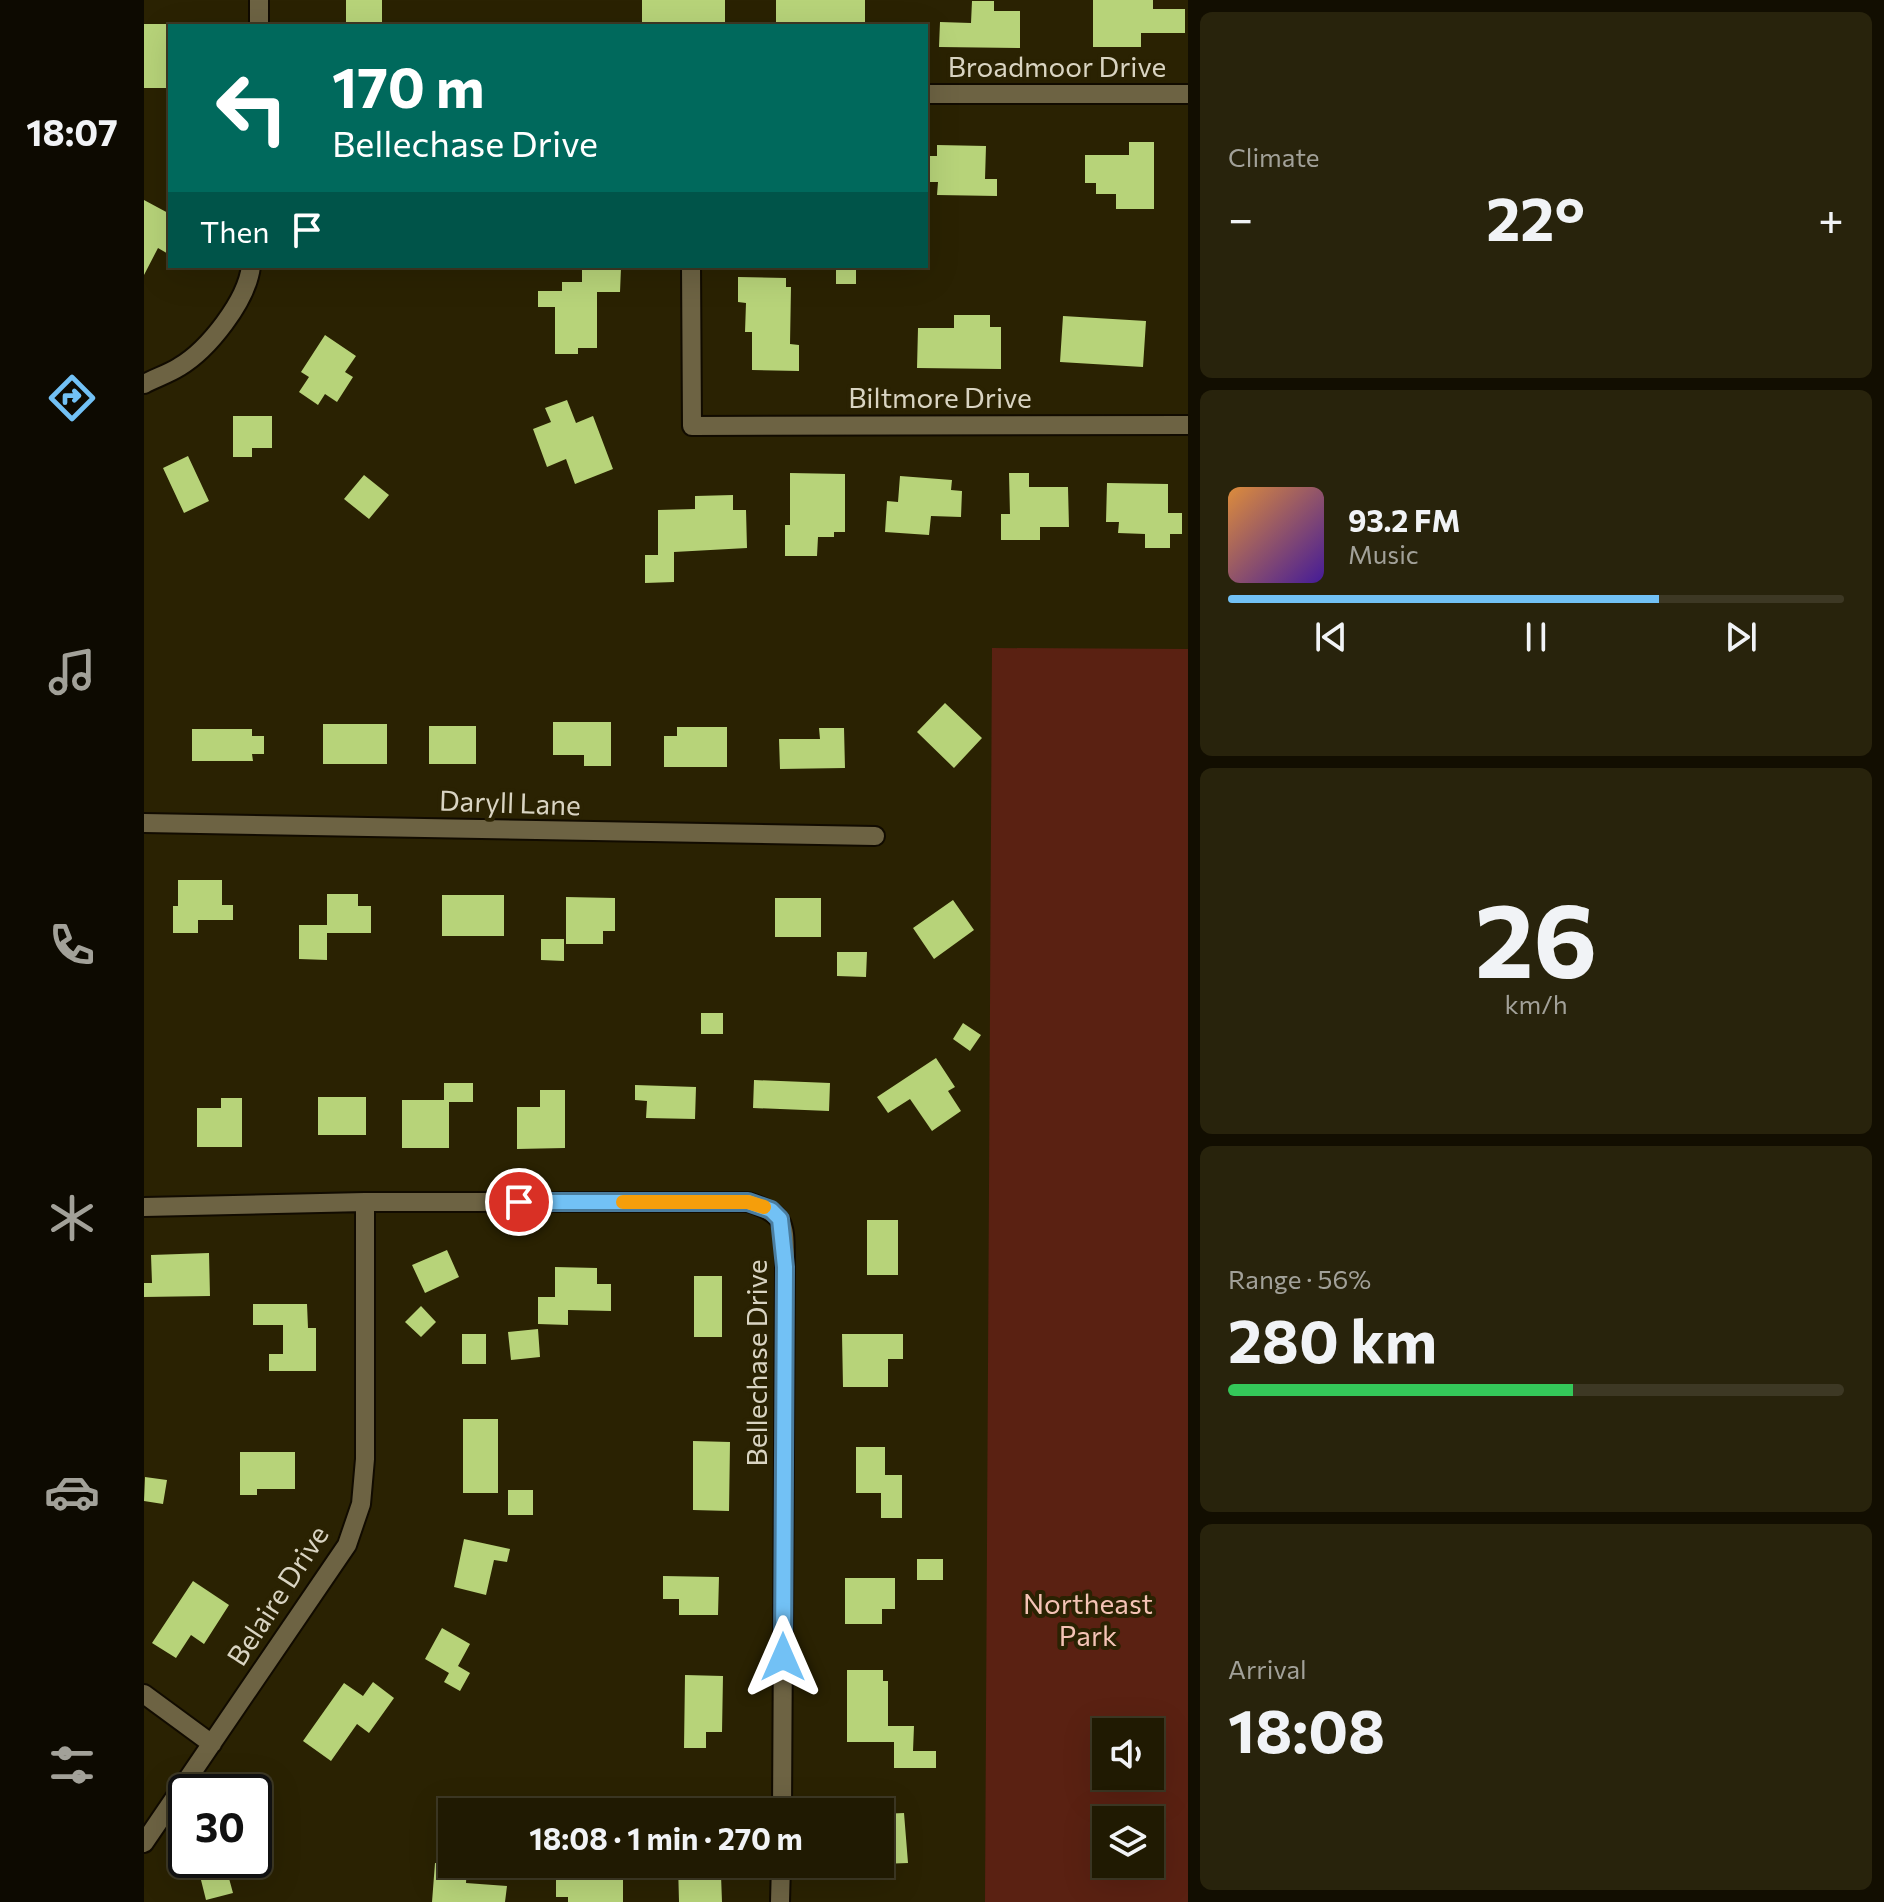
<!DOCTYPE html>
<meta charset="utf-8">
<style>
body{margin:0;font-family:Commissioner,sans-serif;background:#28230c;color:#f1f3f6;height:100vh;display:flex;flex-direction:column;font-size:30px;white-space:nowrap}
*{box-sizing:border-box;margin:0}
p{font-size:26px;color:#a2a199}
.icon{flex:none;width:44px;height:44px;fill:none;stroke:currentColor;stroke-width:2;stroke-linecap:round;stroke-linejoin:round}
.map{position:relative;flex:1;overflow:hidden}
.details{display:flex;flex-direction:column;gap:12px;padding:12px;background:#120e01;width:696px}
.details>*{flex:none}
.hud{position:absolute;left:24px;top:24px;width:760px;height:244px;border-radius:0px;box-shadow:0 8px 32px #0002,0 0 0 2px #3d3824;background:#00695c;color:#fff;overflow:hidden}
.fabs{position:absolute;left:948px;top:1718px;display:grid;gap:16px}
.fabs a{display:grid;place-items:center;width:72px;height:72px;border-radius:0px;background:#201a02;box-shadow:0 8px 32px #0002,0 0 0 2px #3d3824;font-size:40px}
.speed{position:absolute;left:24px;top:1774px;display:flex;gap:16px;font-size:40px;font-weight:700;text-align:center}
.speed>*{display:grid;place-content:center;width:104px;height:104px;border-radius:50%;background:#201a02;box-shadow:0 8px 32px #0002,0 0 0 2px #3d3824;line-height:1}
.speed .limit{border:4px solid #111;border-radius:12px;background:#fff;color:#111}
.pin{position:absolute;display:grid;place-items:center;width:68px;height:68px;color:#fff;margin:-34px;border:4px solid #fff;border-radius:50%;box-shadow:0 2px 8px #0007}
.me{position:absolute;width:88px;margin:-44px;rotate:0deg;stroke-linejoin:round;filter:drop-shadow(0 0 6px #0008)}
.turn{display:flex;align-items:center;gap:28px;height:168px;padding:0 32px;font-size:36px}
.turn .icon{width:104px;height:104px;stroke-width:2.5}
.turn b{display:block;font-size:56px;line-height:68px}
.then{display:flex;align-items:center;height:76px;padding:0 32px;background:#0003;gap:16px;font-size:30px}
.big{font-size:60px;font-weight:700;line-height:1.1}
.details .widget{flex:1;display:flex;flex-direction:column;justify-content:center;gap:12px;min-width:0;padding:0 28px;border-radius:12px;background:#28230c}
.details .dial{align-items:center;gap:0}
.dial b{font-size:104px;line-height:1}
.song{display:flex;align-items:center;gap:24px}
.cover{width:96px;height:96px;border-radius:12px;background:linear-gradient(135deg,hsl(30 70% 55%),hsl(260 70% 35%))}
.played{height:8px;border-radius:4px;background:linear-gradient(90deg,#72c1f5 70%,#3d3824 70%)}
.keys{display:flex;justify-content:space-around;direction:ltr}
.heat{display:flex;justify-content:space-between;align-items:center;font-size:44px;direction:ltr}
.charge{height:12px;border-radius:6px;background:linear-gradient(90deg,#34c759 56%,#3d3824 0)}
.trip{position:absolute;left:294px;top:1798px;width:456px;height:80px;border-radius:0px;background:#201a02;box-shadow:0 8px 32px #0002,0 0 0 2px #3d3824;font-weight:700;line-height:80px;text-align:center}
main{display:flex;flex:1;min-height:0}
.dock{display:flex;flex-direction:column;width:144px;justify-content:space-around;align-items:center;background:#0d0a01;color:#a2a199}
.dock .icon{width:56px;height:56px}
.dock .on{color:#72c1f5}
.dock b{font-size:36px;color:#f1f3f6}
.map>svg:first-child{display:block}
.green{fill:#5a2112;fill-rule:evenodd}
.building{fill:#b7d379}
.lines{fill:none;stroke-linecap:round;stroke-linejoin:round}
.minor-casing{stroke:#110b00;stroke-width:22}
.minor{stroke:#6d6343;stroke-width:18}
.route-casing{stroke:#4a7d9f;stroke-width:20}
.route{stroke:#72c1f5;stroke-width:14}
.slow{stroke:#f59e0b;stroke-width:14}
.labels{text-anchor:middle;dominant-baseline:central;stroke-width:8;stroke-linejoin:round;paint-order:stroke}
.street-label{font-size:28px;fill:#d9d4c2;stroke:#2a2202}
.park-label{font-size:28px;fill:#f4c3b5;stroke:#2a2202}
</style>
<main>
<nav class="dock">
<b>18:07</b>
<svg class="icon on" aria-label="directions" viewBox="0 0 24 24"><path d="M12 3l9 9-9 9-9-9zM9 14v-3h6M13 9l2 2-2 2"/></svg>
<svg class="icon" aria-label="music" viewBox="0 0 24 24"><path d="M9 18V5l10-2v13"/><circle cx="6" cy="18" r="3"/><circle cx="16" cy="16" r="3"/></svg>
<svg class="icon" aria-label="phone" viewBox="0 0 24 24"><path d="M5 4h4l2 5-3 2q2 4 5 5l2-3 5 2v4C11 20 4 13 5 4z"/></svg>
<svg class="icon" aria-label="climate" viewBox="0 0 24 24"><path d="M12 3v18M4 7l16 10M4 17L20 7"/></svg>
<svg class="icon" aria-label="car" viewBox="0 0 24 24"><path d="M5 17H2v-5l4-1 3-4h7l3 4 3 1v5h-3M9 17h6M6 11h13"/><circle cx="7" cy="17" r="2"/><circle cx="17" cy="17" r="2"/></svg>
<svg class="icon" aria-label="filters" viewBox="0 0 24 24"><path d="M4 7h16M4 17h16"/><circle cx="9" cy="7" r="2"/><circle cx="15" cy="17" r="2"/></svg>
</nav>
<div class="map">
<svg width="1044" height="1902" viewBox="0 0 1044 1902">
<rect width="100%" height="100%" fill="#2a2202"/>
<path class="green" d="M 848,648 L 1044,649 L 1044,1902 L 841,1902 ZM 962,1732 L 1006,1732 L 1006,1776 L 962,1776 ZM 962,1820 L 1006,1820 L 1006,1864 L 962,1864 Z"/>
<path class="building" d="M 202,0 L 238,0 L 238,26 L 202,26 Z
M 498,0 L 581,0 L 581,24 L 498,23 Z
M 632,0 L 721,0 L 721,26 L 632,26 Z
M 949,0 L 1009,0 L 1009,9 L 1041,9 L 1041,33 L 997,33 L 997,47 L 949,47 Z
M 828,1 L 850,1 L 850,11 L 876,11 L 876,48 L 795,47 L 796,22 L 827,23 Z
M 0,24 L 26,24 L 26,88 L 0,88 Z
M 985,142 L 1010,142 L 1010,209 L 972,209 L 972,194 L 952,194 L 952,183 L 941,183 L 941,155 L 985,155 Z
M 793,145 L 842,146 L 841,179 L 853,179 L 853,196 L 793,195 L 794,182 L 782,182 L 782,156 L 793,156 Z
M 0,200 L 26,214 L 26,255 L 14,248 L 0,275 Z
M 692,266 L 712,266 L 712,284 L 692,284 Z
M 438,268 L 477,268 L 476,292 L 453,292 L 453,348 L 434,348 L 434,354 L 411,354 L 411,307 L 394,307 L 394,291 L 418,291 L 418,282 L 438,282 Z
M 594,277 L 642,278 L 642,287 L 647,287 L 646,344 L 655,345 L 655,371 L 608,370 L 608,332 L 601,332 L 602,303 L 594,302 Z
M 810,315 L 846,315 L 846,327 L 857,327 L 857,369 L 773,368 L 774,328 L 810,328 Z
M 919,316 L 1002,321 L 999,367 L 916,362 Z
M 181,335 L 212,356 L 201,372 L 209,377 L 193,402 L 181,394 L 174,405 L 155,392 L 165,377 L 157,372 Z
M 423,400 L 432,423 L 449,416 L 469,469 L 431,484 L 422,459 L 403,467 L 389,429 L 407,422 L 401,408 Z
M 89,416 L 128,416 L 128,448 L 108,448 L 108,457 L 89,457 Z
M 44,456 L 65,501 L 40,513 L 19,468 Z
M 646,473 L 701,474 L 701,532 L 690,532 L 690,537 L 674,537 L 673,556 L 641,556 L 641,525 L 646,525 Z
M 865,473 L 885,473 L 885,487 L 924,487 L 925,527 L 896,527 L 896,540 L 857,540 L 857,514 L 866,514 Z
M 220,475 L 245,495 L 225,519 L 200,499 Z
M 756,476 L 808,480 L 807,490 L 818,491 L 817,517 L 787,516 L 785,535 L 741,532 L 743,501 L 754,502 Z
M 963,483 L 1024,484 L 1024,513 L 1038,513 L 1038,534 L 1026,534 L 1026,548 L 1001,548 L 1001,534 L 974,533 L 975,522 L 962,522 Z
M 589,495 L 589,510 L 602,510 L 603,548 L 530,552 L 530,582 L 501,583 L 501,555 L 514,555 L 514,510 L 551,509 L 551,496 Z
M 801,703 L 838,738 L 810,768 L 773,732 Z
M 409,722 L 467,722 L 467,766 L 440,766 L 440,755 L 409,755 Z
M 179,724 L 243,724 L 243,764 L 179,764 Z
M 285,726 L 332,726 L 332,764 L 285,764 Z
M 533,727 L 583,727 L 583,767 L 520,767 L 520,736 L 533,736 Z
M 675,728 L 700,728 L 701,768 L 636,769 L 635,739 L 676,739 Z
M 48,729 L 108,729 L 108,736 L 120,736 L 120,754 L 108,754 L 109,761 L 48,761 Z
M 34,880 L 78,880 L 78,905 L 89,905 L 89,920 L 54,920 L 54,933 L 29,933 L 29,906 L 34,906 Z
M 183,894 L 214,894 L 214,906 L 227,906 L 227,933 L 183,933 Z
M 298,895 L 360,895 L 360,936 L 298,936 Z
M 422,897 L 471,898 L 471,931 L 459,931 L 459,944 L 422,944 Z
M 631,898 L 677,898 L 677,937 L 631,937 Z
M 809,900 L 830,930 L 790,959 L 769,928 Z
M 155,925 L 183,925 L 183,960 L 155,959 Z
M 397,939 L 420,939 L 420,961 L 397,960 Z
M 693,952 L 723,952 L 722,977 L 693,976 Z
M 557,1013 L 579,1013 L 579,1034 L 557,1034 Z
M 819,1023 L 837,1035 L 826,1051 L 809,1039 Z
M 792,1058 L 811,1087 L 804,1091 L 817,1111 L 788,1131 L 766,1099 L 744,1113 L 733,1097 Z
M 610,1080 L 686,1083 L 685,1111 L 609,1108 Z
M 300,1083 L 329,1083 L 329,1102 L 305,1102 L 305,1148 L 258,1148 L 258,1100 L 300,1100 Z
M 491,1085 L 552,1087 L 551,1119 L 502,1118 L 503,1101 L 491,1100 Z
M 396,1090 L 421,1090 L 421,1148 L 373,1149 L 373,1107 L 396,1107 Z
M 174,1097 L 222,1097 L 222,1135 L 174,1135 Z
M 77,1098 L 98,1098 L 98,1147 L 53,1147 L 53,1108 L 77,1108 Z
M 723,1220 L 754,1220 L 754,1275 L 723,1275 Z
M 303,1250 L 315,1277 L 281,1293 L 268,1265 Z
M 65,1253 L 66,1296 L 0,1297 L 0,1283 L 8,1283 L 7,1255 Z
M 411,1267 L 453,1268 L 453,1284 L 467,1284 L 467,1311 L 424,1310 L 424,1325 L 394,1324 L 394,1297 L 411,1297 Z
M 550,1276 L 578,1276 L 578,1337 L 550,1337 Z
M 109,1304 L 163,1304 L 164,1328 L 172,1328 L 172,1371 L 125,1371 L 125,1354 L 139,1354 L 139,1325 L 109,1325 Z
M 277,1306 L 292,1322 L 277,1337 L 261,1322 Z
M 394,1329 L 396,1357 L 367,1360 L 364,1332 Z
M 318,1334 L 342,1334 L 342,1364 L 318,1364 Z
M 698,1334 L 759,1334 L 759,1359 L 744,1359 L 744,1387 L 699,1387 Z
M 319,1419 L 354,1419 L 354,1493 L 319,1493 Z
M 549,1441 L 586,1442 L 585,1511 L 549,1510 Z
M 712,1447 L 741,1447 L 741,1475 L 758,1475 L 758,1518 L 737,1518 L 737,1493 L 712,1493 Z
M 96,1452 L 151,1452 L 151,1489 L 113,1489 L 113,1495 L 96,1495 Z
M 1,1477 L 23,1480 L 19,1504 L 0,1501 Z
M 364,1490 L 389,1490 L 389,1515 L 364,1515 Z
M 320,1539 L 366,1549 L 363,1562 L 350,1560 L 342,1595 L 310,1587 Z
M 773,1559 L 799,1559 L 799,1580 L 773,1580 Z
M 519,1576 L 575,1577 L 574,1615 L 535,1615 L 535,1599 L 519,1599 Z
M 701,1578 L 751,1578 L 751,1609 L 738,1609 L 738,1624 L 701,1624 Z
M 49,1581 L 85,1605 L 60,1644 L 47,1635 L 32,1658 L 8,1643 Z
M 298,1628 L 326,1644 L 314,1666 L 326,1673 L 316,1691 L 300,1682 L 305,1673 L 281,1659 Z
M 703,1670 L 739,1670 L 739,1681 L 744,1681 L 744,1726 L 770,1726 L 769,1751 L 792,1751 L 792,1768 L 750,1768 L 750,1742 L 703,1742 Z
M 541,1675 L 579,1676 L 578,1732 L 562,1732 L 562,1748 L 540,1748 Z
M 229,1682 L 250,1698 L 225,1733 L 213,1724 L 187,1761 L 159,1741 L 200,1683 L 219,1696 Z
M 760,1813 L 764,1863 L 736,1864 L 736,1814 Z
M 52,1860 L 80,1860 L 89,1893 L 62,1900 Z
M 291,1863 L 323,1865 L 322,1883 L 363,1886 L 361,1902 L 288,1902 Z
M 534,1864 L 571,1864 L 571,1875 L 577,1875 L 578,1902 L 535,1902 Z
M 412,1867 L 436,1867 L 436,1878 L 479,1878 L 479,1902 L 424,1902 L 424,1897 L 412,1897 Z"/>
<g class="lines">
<defs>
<path id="minor" d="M 115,26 L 115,0
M 782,94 L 1044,94
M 547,266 L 548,426 L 1044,425
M 0,384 C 11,378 24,374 35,367 C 64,350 103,301 107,266
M 0,823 L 731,836
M 0,1207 L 221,1202 L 604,1202 C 645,1215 640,1226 641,1267 L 638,1812
M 0,1694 L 68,1744
M 0,1843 L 203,1545 L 217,1504 L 221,1459 L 221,1202
M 636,1902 L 637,1864"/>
</defs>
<use href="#minor" class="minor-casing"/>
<use href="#minor" class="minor"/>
</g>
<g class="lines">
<defs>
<path id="route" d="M 375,1202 L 604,1202 L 627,1210 L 636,1219 L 641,1267 L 639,1657"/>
</defs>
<use href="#route" class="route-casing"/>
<use href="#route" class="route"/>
<path class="slow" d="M 479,1202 L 604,1202 L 620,1207"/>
</g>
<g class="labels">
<g class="street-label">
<text x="913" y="66">Broadmoor Drive</text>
<text x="796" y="397">Biltmore Drive</text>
<text transform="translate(366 802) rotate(2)">Daryll Lane</text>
<text transform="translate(612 1363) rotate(-90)">Bellechase Drive</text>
<text transform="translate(133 1595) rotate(-57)">Belaire Drive</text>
</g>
<g class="park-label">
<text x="944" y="1603">Northeast<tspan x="944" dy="32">Park</tspan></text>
</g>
</g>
</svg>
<div class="fabs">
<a><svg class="icon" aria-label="sound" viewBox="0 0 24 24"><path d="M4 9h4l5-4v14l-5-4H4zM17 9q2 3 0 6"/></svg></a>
<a><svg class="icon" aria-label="layers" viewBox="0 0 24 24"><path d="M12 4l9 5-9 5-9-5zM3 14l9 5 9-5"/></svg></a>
</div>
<div class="speed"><div class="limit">30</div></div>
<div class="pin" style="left:375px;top:1202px;background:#d93025"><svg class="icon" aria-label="arrive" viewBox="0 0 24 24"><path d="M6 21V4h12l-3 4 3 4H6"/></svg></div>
<svg class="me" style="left:639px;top:1657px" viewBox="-20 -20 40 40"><path d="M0-17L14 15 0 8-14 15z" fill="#72c1f5" stroke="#fff" stroke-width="4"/></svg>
<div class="trip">18:08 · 1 min · 270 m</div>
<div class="hud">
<div class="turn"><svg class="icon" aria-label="left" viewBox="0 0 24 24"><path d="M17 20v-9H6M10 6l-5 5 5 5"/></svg><div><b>170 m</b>Bellechase Drive</div></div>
<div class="then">Then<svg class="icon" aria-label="arrive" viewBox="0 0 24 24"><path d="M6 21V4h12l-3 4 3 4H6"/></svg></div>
</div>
</div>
<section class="details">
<div class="widget"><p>Climate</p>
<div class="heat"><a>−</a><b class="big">22°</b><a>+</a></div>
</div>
<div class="widget">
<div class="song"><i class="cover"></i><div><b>93.2 FM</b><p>Music</p></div></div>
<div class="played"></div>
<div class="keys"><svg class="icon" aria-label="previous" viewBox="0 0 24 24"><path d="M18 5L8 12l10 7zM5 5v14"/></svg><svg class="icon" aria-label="pause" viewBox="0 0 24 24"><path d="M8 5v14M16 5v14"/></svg><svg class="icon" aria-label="next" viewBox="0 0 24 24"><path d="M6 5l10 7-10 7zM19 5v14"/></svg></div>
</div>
<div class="widget dial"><b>26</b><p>km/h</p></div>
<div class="widget"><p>Range · 56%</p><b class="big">280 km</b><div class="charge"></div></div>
<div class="widget"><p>Arrival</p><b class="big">18:08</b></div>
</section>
</main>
